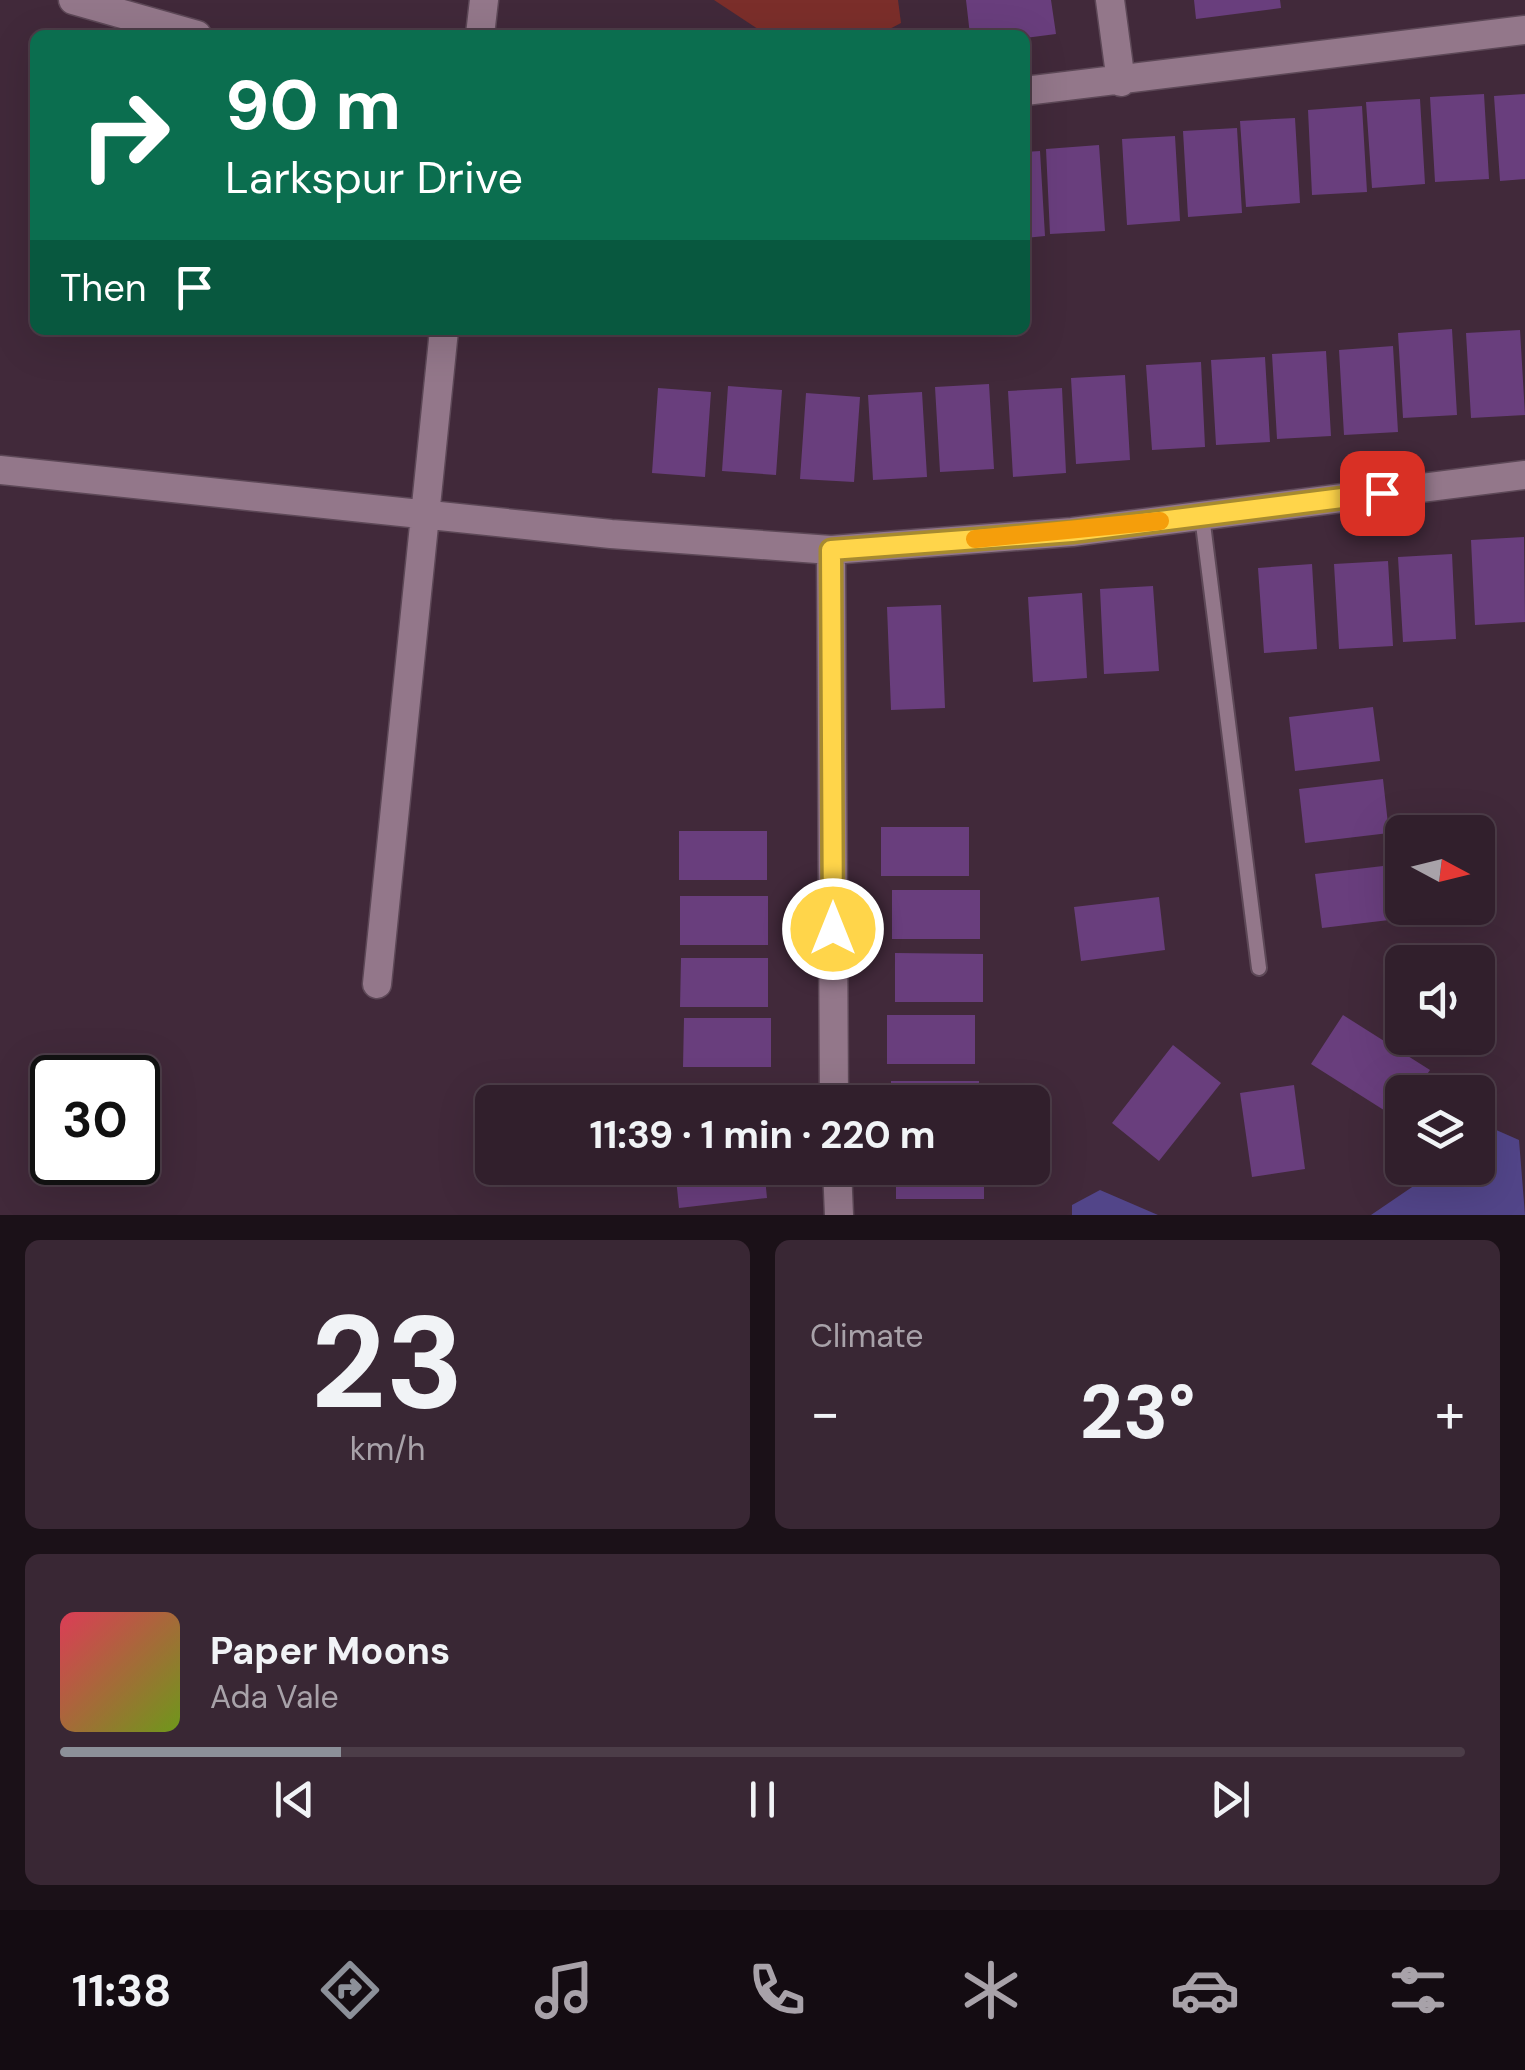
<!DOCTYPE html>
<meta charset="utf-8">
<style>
body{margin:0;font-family:"DM Sans",sans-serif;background:#392734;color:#f1f3f6;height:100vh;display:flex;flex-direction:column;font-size:38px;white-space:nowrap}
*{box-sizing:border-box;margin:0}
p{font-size:32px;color:#a8a2a9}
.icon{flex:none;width:55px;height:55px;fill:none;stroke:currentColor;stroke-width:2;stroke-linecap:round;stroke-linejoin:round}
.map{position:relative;height:1215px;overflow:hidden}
.side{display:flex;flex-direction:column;gap:25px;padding:25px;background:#1b1118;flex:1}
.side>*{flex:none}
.hud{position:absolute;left:30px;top:30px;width:1000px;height:305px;border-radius:15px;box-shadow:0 10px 40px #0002,0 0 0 2px #4c3d48;background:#0b6e4f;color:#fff;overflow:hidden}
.needle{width:65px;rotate:97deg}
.tools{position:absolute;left:1385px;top:815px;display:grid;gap:20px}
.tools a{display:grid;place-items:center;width:110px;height:110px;border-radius:15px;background:#311f2c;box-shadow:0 10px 40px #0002,0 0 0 2px #4c3d48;font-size:50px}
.speed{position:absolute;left:30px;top:1055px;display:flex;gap:20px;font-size:50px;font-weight:700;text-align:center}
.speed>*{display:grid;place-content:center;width:130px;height:130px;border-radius:50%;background:#311f2c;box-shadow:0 10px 40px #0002,0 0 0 2px #4c3d48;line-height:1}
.speed .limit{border:5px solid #111;border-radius:15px;background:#fff;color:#111}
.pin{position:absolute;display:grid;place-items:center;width:85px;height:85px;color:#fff;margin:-42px;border-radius:20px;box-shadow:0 5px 15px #0006}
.me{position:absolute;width:110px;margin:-55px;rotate:0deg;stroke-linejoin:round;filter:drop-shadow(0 0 8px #0008)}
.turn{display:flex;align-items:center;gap:35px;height:210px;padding:0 30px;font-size:45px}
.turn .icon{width:130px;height:130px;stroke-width:2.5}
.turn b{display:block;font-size:70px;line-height:85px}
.then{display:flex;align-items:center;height:95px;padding:0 30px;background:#0003;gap:20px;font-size:38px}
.big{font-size:75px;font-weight:700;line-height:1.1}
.side .widget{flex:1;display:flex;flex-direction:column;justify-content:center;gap:15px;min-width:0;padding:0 35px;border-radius:15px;background:#392734}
.side .dial{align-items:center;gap:0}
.dial b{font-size:130px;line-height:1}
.song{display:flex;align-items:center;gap:30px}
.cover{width:120px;height:120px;border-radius:15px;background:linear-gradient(135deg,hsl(350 70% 55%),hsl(80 70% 35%))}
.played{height:10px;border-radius:5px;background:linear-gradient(90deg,#8c9099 20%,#4c3d48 20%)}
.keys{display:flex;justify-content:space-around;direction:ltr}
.heat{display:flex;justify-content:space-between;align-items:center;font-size:55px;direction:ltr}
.side .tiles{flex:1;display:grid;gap:25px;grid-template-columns:1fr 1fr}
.widget:last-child{grid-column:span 2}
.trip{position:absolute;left:475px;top:1085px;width:575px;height:100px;border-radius:15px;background:#311f2c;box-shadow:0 10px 40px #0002,0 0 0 2px #4c3d48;font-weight:700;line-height:100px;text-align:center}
.tabs{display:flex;height:160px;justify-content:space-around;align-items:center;background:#140c12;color:#a8a2a9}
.tabs .icon{width:70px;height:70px}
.tabs .on{color:#8c9099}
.tabs b{font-size:45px;color:#f1f3f6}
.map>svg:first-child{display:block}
.green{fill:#7b2e2a}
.water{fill:#524589}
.building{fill:#693e7d}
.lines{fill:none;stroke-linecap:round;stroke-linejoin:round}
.lane-casing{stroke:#5d4857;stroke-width:18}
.street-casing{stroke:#5d4857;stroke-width:31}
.lane{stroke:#93778a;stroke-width:14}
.street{stroke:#93778a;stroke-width:28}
.route-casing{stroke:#a68a30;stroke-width:25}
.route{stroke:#ffd54a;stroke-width:18}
.slow{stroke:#f59e0b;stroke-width:18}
</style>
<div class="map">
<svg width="1525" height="1215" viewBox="0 0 1525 1215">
<rect width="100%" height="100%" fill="#41293a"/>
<path class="green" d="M 714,0 L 898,0 L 901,23 L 878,35 L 767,35 Z"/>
<path class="water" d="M 1478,1122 L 1519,1140 L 1525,1215 L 1371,1215 L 1440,1168 L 1478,1168 Z
M 1100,1190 L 1158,1215 L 1072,1215 L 1072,1205 Z"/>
<path class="building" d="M 966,0 L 1051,0 L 1056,34 L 1025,38 L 970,35 Z
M 1194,0 L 1280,0 L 1281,8 L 1196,19 Z
M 1484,94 L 1489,179 L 1435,182 L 1430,97 Z
M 1525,94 L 1525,179 L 1500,181 L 1494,96 Z
M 1420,99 L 1425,184 L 1372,188 L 1366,102 Z
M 1362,106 L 1367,192 L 1312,195 L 1308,110 Z
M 1295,118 L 1300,203 L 1246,207 L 1240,121 Z
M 1237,128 L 1242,213 L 1188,217 L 1183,131 Z
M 1175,136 L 1180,221 L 1127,225 L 1122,139 Z
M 1099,145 L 1105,231 L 1050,234 L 1046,149 Z
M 1040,151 L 1045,236 L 1025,238 L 1025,152 Z
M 1452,329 L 1457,415 L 1403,418 L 1398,333 Z
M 1520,330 L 1525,415 L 1471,418 L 1466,333 Z
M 1393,346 L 1398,432 L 1344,435 L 1339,350 Z
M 1326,351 L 1331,436 L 1277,439 L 1272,354 Z
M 1265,357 L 1270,442 L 1216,445 L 1211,360 Z
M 1201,362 L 1205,447 L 1152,450 L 1146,365 Z
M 1125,375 L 1130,460 L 1076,464 L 1071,378 Z
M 989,384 L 994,469 L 940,472 L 935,387 Z
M 728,386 L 782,390 L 776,475 L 722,471 Z
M 658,388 L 711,392 L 705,477 L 652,473 Z
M 1062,388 L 1066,473 L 1013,477 L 1008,391 Z
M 922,392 L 927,477 L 873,480 L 868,395 Z
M 806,393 L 860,397 L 854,482 L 800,479 Z
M 1524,537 L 1525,622 L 1475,625 L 1471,540 Z
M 1452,554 L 1456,639 L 1403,642 L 1398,557 Z
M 1388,561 L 1393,646 L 1339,649 L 1334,564 Z
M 1312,564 L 1317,649 L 1264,653 L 1258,568 Z
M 1153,586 L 1159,671 L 1104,674 L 1100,589 Z
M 1082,593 L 1087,678 L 1033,682 L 1028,597 Z
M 941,605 L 945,708 L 891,710 L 887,607 Z
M 1373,707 L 1380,761 L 1295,771 L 1289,717 Z
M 1383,779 L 1389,833 L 1305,843 L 1299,789 Z
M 881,827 L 969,827 L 969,876 L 881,876 Z
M 679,831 L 767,831 L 767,880 L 679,880 Z
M 1400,864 L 1406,918 L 1322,928 L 1315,874 Z
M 892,890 L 980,890 L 980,939 L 892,939 Z
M 680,896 L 768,896 L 768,945 L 680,945 Z
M 1159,897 L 1165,950 L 1081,961 L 1074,907 Z
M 895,953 L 983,954 L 983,1002 L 895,1002 Z
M 681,958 L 768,958 L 768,1007 L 680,1007 Z
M 887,1015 L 975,1015 L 975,1064 L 887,1064 Z
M 1343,1015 L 1430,1070 L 1415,1092 L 1402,1092 L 1398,1119 L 1311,1064 Z
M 684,1018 L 771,1018 L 771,1067 L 683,1067 Z
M 1173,1045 L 1221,1083 L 1159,1161 L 1112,1123 Z
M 891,1081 L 979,1081 L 979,1102 L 891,1102 Z
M 675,1085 L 763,1086 L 763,1102 L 675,1102 Z
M 1294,1085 L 1305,1169 L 1252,1177 L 1240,1093 Z
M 675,1168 L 764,1168 L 767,1198 L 679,1208 Z
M 896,1168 L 984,1168 L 984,1199 L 896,1199 Z"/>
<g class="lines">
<defs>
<path id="lane" d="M 1202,516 L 1259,968"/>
<path id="street" d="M 73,0 L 197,35
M 1110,0 L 1121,82
M 480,35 L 484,0
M 1025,91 L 1525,30
M 0,470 L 611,534 L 831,550 L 1072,532 L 1525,475
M 831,550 L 834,1102
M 377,984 L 444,330
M 837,1168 L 839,1215"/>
</defs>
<use href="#lane" class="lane-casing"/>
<use href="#street" class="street-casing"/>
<use href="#lane" class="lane"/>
<use href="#street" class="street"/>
</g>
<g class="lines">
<defs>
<path id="route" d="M 833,929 L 831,550 L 1072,532 L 1382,493"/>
</defs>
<use href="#route" class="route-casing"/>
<use href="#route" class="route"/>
<path class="slow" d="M 975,539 L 1160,521"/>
</g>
</svg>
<div class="tools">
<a><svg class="needle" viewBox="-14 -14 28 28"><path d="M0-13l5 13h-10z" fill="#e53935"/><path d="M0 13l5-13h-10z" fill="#a8a2a9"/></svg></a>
<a><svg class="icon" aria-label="sound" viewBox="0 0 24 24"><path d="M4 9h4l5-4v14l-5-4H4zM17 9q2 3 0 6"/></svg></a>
<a><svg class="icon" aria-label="layers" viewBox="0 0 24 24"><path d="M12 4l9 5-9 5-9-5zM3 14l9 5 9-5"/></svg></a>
</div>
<div class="speed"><div class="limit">30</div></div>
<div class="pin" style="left:1382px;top:493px;background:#d93025"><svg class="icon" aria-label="arrive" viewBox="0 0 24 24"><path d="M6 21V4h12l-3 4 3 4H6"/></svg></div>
<svg class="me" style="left:833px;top:929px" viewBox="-20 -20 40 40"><circle r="17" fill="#ffd54a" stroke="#fff" stroke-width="3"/><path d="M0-11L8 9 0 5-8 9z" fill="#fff"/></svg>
<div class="trip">11:39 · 1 min · 220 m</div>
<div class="hud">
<div class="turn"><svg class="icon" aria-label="right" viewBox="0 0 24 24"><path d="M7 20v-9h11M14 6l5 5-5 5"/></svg><div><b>90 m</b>Larkspur Drive</div></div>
<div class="then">Then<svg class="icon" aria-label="arrive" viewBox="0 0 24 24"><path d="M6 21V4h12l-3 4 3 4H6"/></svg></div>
</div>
</div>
<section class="side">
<div class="tiles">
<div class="widget dial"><b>23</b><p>km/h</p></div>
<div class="widget"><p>Climate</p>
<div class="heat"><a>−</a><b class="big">23°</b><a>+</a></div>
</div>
<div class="widget">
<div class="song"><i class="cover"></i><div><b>Paper Moons</b><p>Ada Vale</p></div></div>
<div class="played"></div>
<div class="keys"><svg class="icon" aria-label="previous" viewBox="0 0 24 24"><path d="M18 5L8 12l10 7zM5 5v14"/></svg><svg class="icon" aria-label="pause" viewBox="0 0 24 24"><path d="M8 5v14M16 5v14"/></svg><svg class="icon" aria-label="next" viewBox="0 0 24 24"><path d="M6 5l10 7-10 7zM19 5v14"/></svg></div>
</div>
</div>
</section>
<nav class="tabs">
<b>11:38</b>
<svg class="icon on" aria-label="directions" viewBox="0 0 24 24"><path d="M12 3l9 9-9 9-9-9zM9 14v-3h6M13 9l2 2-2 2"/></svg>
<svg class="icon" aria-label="music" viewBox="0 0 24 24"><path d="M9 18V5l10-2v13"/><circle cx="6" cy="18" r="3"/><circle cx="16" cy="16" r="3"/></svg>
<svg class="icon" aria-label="phone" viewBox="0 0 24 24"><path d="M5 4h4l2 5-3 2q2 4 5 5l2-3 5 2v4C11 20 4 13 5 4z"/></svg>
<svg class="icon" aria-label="climate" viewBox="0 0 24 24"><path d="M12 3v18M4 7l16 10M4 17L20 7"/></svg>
<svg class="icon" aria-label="car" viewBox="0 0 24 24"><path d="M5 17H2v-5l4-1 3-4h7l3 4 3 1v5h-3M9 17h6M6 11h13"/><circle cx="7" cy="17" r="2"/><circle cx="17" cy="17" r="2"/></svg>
<svg class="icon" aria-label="filters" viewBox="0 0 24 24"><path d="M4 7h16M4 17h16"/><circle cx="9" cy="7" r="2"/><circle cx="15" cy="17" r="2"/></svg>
</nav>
